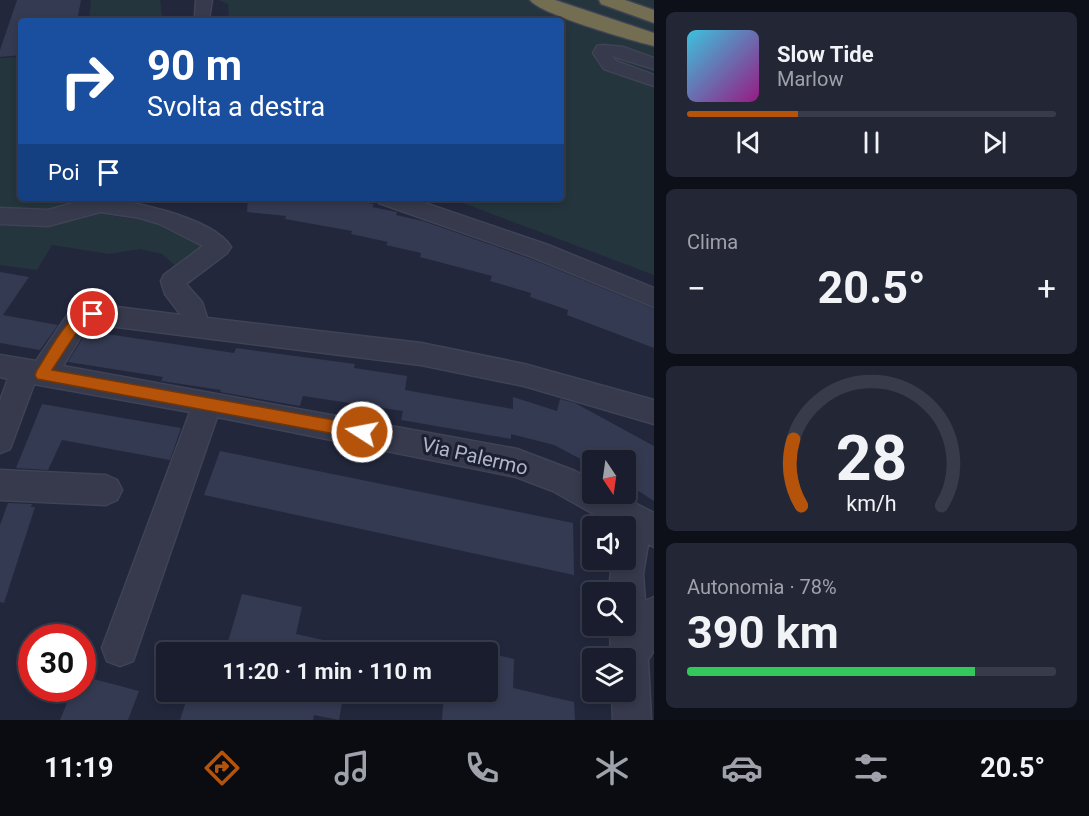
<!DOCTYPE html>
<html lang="it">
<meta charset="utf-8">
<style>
body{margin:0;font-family:Roboto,sans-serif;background:#232635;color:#f1f3f6;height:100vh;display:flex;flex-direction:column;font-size:22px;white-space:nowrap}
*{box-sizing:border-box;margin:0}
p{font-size:20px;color:#9fa2aa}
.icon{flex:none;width:33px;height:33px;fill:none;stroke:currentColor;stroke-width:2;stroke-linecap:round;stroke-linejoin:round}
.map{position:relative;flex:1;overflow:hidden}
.details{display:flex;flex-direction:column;gap:12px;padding:12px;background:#0e1019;width:435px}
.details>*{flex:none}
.hud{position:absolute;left:18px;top:18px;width:546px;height:183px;border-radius:6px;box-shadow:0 3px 9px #0003,0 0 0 2px #383b49;background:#1a4fa0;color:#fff;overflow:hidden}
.needle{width:39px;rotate:167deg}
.tools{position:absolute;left:582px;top:450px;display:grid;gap:12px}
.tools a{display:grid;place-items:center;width:54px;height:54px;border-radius:6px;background:#1a1d2d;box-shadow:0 3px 9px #0003,0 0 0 2px #383b49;font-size:30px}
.speed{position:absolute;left:18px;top:624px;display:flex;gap:12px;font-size:30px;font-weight:700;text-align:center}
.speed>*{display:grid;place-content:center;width:78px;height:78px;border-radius:50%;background:#1a1d2d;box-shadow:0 3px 9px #0003,0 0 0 2px #383b49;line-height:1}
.speed .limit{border:9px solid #d22;background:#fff;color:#111}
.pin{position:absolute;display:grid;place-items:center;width:51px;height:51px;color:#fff;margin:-26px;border:3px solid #fff;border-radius:50%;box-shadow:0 2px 6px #0007}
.me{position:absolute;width:66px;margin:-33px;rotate:281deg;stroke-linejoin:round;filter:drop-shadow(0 0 4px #0008)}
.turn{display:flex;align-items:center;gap:21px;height:126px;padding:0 30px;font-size:27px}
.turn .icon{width:78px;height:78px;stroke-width:2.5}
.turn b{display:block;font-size:42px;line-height:51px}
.then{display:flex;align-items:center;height:57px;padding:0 30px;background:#0003;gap:12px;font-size:22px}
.big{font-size:45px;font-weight:700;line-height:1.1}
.details .widget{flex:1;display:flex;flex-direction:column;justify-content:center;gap:9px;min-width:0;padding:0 21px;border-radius:9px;background:#232635}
.details .dial{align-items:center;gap:0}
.dial svg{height:156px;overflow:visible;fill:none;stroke:#383b49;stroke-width:7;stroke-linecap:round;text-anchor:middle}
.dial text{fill:#f1f3f6;stroke:none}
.song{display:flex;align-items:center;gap:18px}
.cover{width:72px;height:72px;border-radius:9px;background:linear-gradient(135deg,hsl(190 70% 55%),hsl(310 70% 35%))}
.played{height:6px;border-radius:3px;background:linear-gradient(90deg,#b45309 30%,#383b49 30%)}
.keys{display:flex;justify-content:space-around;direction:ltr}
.heat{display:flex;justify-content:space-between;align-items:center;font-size:33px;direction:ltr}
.charge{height:9px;border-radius:4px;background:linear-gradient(90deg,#34c759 78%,#383b49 0)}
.trip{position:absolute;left:156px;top:642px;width:342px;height:60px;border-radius:6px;background:#1a1d2d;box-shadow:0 3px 9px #0003,0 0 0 2px #383b49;font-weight:700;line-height:60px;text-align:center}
.dock{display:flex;height:96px;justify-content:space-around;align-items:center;background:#0a0c12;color:#9fa2aa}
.dock .icon{width:42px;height:42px}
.dock .active{color:#b45309}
.dock b{font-size:27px;color:#f1f3f6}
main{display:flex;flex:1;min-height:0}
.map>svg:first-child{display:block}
.green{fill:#24353d}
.building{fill:#343a52}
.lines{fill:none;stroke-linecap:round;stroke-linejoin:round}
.minor-casing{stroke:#3f4355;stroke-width:3}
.highway-casing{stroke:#3e4254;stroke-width:3}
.minor{fill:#363a4c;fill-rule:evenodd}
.highway{fill:#736d52;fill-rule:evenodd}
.route{fill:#b45309;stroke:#753606;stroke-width:1.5}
.labels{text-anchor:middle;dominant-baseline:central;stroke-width:6;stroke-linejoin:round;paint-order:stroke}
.street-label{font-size:20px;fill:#b1b5c8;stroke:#1b1f31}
</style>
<main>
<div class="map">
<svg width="654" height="720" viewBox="0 0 654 720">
<rect width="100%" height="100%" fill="#22273c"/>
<path class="green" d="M 91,0 L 160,0 L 162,17 L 89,21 Z
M 218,0 L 654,0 L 654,275 L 450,198 L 561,198 L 561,21 L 229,21 L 228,4 Z
M 21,57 L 21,198 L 94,198 L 88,212 L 167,224 L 212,247 L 179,269 L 162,254 L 140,249 L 109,254 L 52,245 L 37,270 L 0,265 L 0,58 Z"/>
<path class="building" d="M 17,0 L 81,0 L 77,21 L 21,21 L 21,55 L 0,57 L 0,50 Z
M 248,198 L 340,198 L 374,204 L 372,207 L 397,212 L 396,215 L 423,221 L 531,259 L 654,309 L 654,348 L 567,315 L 568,310 L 530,297 L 531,293 L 490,281 L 492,276 L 420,257 L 421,253 L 386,245 L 388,242 L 351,234 L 352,231 L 285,219 L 286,216 L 247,212 Z
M 0,272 L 29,277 L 3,315 L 58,325 L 40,350 L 0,343 Z
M 87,331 L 234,353 L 236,348 L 355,364 L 354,368 L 407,376 L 405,390 L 513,409 L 513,397 L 557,411 L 560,399 L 575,403 L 654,446 L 654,501 L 626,483 L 626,460 L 592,460 L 592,465 L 554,445 L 511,434 L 511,439 L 401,420 L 403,411 L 303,396 L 300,406 L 220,392 L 221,390 L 161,381 L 163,377 L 68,362 Z
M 42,404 L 181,428 L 170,460 L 62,440 L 48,470 L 16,468 Z
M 220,451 L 573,523 L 574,575 L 204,495 Z
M 8,503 L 32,504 L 31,507 L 35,507 L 4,603 L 0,602 L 0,525 Z
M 242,594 L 302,607 L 296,634 L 341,644 L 340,652 L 225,652 Z
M 488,653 L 514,659 L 513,688 L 574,702 L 575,720 L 442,720 L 444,692 L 488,692 Z
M 82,676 L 139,691 L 128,720 L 60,720 L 73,688 L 82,688 Z
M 189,692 L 344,692 L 339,720 L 314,715 L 313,720 L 180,720 Z"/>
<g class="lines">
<defs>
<path id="minor" d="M 196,0 L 212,0 L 209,19 L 203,21 L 195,16 Z
M 603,45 L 623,47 L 654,58 L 654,69 L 612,56 L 616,61 L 654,75 L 654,86 L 604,69 L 593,53 L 597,46 Z
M 92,198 C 123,198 213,217 231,247 L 227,253 L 186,284 L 202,302 L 207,318 L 421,343 L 524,364 L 654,400 L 654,424 L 524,386 L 421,365 L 93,324 L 86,328 L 63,366 L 517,449 L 575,471 L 592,480 L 592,494 L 617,494 L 654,513 L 654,547 L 648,544 L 643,574 L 645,601 L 654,597 L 654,650 L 648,660 L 651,720 L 613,720 L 612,692 L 626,692 L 626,658 L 611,658 L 610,626 L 626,626 L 626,592 L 609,592 L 612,560 L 626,560 L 626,526 L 615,526 L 553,491 L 516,477 L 217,417 L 133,661 L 120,666 L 107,661 L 102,648 L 190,412 L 34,384 L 10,449 L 0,453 L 0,401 L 8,379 L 0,377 L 0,355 L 36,361 L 68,314 L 78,307 L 93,304 L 181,315 L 165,294 L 161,281 L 164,275 L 203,246 L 160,224 L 140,218 L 100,212 L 48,226 L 0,224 L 0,208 L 48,210 Z
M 376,198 L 410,198 L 548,245 L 654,288 L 654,307 L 532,257 L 379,203 Z
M 0,470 L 106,475 L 117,480 L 122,490 L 117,500 L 106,505 L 0,500 Z"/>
<path id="highway" d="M 530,0 L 555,0 L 654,33 L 654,46 C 633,41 539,14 530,0 Z
M 599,0 L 625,0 L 654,10 L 654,23 L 601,4 Z"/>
</defs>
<use href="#minor" class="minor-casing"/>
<use href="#highway" class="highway-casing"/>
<use href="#minor" class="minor"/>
<use href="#highway" class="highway"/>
</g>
<path class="route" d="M 93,309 L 100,314 L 98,318 L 82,324 L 52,370 L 362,425 L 367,427 L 369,432 L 367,437 L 362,439 L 37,379 L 35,375 L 37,370 C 50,351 68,310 93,309 Z"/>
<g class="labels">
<g class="street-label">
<text transform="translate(475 456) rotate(13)">Via Palermo</text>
</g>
</g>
</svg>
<div class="tools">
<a><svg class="needle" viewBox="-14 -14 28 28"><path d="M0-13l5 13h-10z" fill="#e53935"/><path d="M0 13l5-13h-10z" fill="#9fa2aa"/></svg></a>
<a><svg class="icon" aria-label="sound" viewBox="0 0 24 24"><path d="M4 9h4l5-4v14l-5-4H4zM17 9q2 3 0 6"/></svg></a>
<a><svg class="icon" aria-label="search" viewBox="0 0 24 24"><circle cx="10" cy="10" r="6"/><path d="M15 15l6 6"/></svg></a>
<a><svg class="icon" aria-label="layers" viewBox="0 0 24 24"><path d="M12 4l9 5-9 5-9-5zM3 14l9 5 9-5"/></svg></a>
</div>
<div class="speed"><div class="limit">30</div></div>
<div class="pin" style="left:93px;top:314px;background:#d93025"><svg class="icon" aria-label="arrive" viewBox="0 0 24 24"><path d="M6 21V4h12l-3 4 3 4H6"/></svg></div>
<svg class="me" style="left:362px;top:432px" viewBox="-20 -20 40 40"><circle r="17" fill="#b45309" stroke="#fff" stroke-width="3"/><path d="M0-11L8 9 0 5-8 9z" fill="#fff"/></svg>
<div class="trip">11:20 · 1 min · 110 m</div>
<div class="hud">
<div class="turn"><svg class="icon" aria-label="right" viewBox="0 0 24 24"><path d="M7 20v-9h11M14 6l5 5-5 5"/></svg><div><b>90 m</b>Svolta a destra</div></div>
<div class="then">Poi<svg class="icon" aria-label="arrive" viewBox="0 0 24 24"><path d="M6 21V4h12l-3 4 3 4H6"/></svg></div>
</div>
</div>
<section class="details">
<div class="widget">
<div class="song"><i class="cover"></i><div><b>Slow Tide</b><p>Marlow</p></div></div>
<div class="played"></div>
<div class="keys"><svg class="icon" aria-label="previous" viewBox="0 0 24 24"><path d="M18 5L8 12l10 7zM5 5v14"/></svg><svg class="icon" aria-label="pause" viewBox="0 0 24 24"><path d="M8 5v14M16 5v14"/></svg><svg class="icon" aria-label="next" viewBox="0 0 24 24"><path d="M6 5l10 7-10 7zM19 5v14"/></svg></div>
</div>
<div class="widget"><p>Clima</p>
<div class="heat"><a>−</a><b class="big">20.5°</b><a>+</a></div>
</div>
<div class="widget dial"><svg viewBox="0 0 100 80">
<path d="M14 69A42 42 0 1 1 86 69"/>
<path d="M14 69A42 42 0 0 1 10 35" stroke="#b45309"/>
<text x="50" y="56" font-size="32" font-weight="700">28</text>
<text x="50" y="72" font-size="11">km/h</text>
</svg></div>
<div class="widget"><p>Autonomia · 78%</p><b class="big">390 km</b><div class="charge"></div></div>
</section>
</main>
<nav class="dock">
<b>11:19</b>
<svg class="icon active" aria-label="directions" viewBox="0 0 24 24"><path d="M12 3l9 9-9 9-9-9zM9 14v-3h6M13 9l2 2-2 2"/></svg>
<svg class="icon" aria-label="music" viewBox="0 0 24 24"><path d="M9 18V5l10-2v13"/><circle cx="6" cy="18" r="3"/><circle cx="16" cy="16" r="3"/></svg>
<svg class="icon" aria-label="phone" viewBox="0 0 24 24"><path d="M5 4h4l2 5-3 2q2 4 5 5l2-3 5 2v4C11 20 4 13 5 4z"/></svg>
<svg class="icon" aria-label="climate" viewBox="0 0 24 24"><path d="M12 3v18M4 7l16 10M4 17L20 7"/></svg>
<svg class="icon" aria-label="car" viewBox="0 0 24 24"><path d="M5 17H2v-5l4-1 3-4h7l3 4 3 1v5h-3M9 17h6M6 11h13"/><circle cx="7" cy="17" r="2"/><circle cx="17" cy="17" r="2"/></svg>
<svg class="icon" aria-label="filters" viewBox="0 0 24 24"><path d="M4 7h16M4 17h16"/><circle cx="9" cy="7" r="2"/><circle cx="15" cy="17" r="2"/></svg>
<b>20.5°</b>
</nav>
